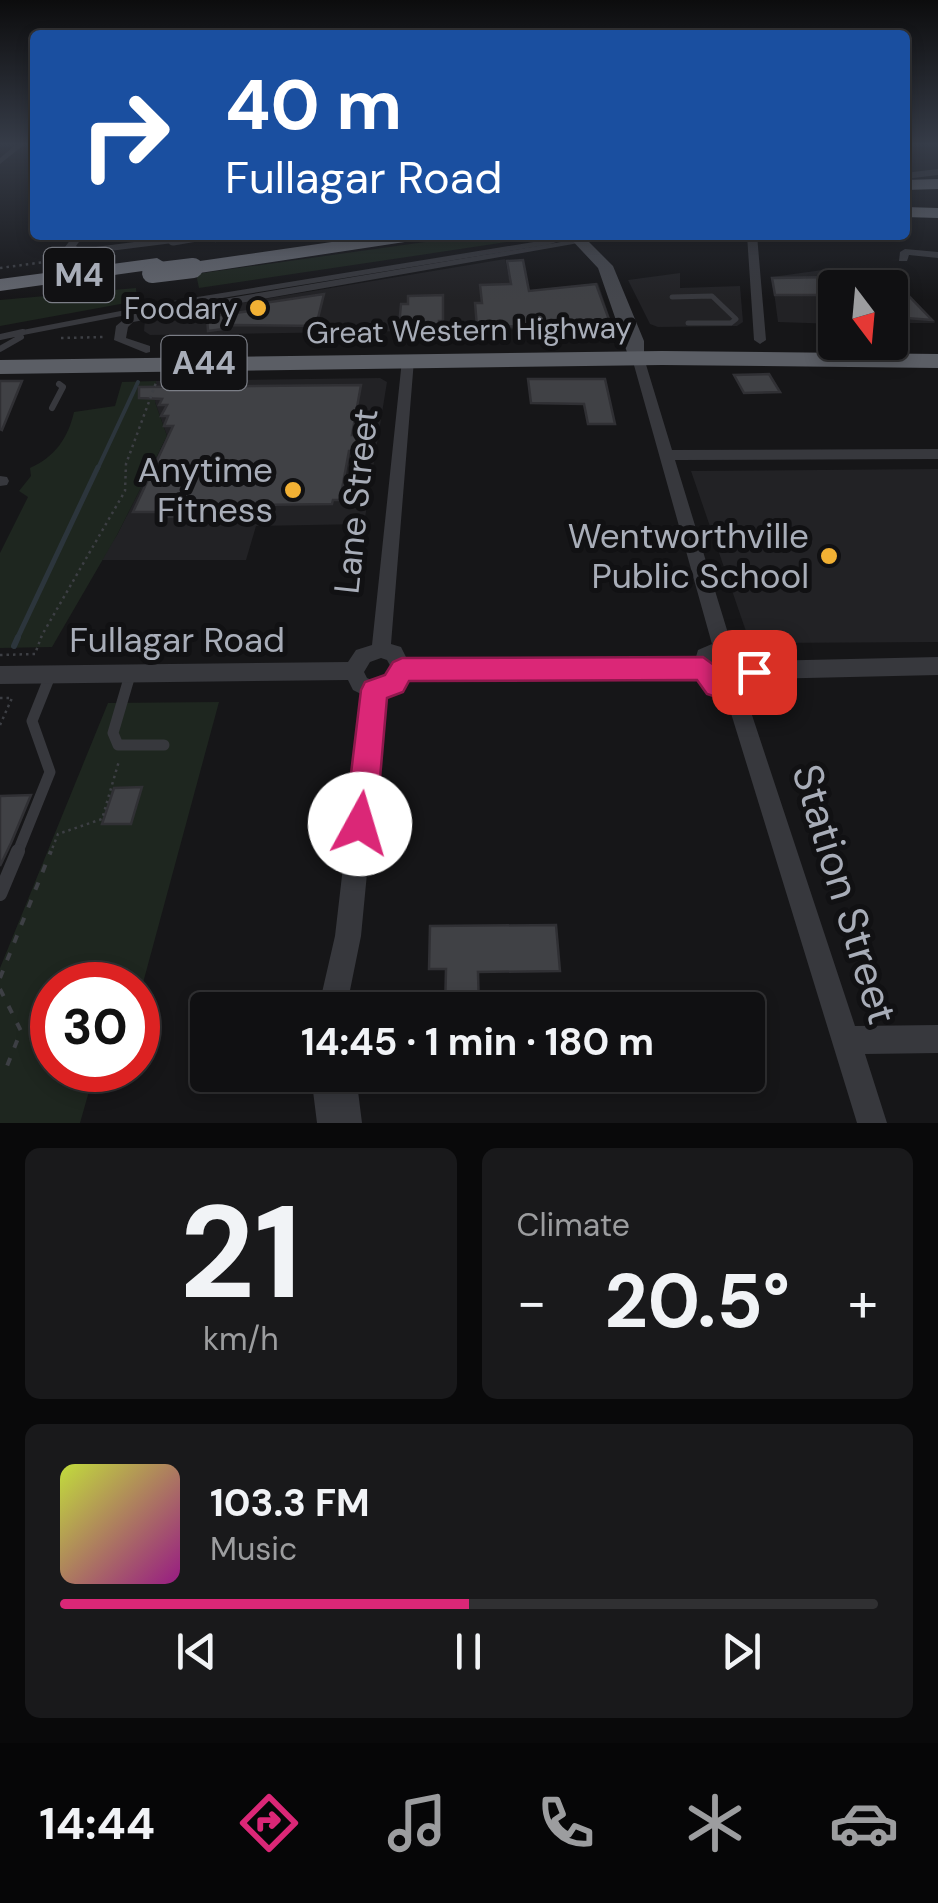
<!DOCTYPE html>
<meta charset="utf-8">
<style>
body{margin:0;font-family:"DM Sans",sans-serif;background:#19191b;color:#f1f3f6;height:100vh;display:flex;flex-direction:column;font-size:38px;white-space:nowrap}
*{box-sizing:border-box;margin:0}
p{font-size:32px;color:#9c9d9f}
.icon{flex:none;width:55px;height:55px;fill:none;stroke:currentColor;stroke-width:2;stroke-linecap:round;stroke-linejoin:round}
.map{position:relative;height:1123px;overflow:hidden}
.sheet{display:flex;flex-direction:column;gap:25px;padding:25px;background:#09090a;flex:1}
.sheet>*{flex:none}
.top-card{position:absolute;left:30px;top:30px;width:880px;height:210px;border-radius:10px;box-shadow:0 5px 15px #0003,0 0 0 2px #303032;background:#1a4fa0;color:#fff;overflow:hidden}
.needle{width:65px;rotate:164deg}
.fabs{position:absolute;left:818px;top:270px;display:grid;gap:20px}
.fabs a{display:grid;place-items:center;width:90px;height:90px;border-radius:10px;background:#101012;box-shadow:0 5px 15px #0003,0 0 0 2px #303032;font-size:50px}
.speed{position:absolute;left:30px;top:962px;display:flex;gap:20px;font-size:50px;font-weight:700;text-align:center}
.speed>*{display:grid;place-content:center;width:130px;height:130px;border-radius:50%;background:#101012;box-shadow:0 5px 15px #0003,0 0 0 2px #303032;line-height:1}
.speed .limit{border:15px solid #d22;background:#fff;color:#111}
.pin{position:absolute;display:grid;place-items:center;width:85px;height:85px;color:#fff;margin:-42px;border-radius:20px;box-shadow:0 5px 15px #0006}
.me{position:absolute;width:110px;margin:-55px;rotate:6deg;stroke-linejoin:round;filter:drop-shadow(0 0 8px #0008)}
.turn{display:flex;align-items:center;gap:35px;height:210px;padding:0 30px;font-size:45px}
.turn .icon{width:130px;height:130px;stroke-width:2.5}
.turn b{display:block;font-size:70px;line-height:85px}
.big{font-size:75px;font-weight:700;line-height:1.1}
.sheet .widget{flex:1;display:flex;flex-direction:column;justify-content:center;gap:15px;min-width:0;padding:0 35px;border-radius:15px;background:#19191b}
.sheet .dial{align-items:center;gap:0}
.dial b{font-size:130px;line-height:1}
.song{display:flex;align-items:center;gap:30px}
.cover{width:120px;height:120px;border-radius:15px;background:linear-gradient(135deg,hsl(70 70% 55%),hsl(310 70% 35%))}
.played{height:10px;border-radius:5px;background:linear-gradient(90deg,#db2777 50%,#303032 50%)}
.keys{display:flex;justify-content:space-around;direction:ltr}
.heat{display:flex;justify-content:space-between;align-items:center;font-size:55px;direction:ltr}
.sheet .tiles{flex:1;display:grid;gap:25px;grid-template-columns:1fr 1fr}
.widget:last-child{grid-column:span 2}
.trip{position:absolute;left:190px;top:992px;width:575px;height:100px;border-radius:10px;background:#101012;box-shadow:0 5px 15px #0003,0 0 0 2px #303032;font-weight:700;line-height:100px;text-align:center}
.dock{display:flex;height:160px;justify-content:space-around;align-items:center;background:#060607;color:#9c9d9f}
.dock .icon{width:70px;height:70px}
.dock .selected{color:#db2777}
.dock b{font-size:45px;color:#f1f3f6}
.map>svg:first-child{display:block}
.built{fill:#222225}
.green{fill:#1e261f}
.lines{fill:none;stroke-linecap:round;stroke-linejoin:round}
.stream-far2{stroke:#2c353c;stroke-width:4}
.stream-far1{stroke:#2c353c;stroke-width:5}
.stream{stroke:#2c353c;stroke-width:6}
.building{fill:#404145;stroke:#303034;stroke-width:2.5}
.path-far1{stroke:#3d3f44;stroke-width:2.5;stroke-dasharray:2.5 4;stroke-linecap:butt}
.path{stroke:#3d3f44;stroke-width:4;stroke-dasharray:8 11;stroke-linecap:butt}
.service-far3{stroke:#37383d;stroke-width:5}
.service-far2{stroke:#37383d;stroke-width:6}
.service-far1{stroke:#37383d;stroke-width:11}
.service{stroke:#37383d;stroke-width:14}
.minor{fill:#37383d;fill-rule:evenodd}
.tertiary{fill:#37383d;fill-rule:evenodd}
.secondary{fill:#45474d;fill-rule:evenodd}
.trunk{fill:#5b5e65;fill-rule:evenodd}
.motorway{fill:#63666e;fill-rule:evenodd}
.minor-bridge{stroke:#37383d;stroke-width:11}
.motorway-bridge{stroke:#63666e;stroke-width:20}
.route{fill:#db2777;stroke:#8e194d;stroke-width:2.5}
.poi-dot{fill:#f2b134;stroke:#111113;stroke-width:4}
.labels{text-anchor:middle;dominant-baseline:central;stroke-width:10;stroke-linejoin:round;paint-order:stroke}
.far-poi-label{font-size:30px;fill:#a8adb8;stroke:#111113;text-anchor:end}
.far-street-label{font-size:30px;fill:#a8adb8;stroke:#111113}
.shield{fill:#111113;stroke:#7b7e86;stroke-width:2.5}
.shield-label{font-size:32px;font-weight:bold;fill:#a8adb8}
.poi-label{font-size:35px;fill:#a8adb8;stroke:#111113;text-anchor:end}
.street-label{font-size:35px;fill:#a8adb8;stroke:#111113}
.near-street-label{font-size:42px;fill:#a8adb8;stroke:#111113}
</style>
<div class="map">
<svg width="938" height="1123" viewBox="0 0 938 1123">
<rect width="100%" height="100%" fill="#161618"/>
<path class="built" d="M 505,259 L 512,292 L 598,283 L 612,324 L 607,328 L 150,335 L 144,331 L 145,319 Z
M 837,268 L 836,274 L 901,287 L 935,323 L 890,323 L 890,288 L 835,288 L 835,324 L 778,322 L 772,277 Z
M 680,273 L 680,288 L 740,286 L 743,322 L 737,326 L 658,327 L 650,324 L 628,280 Z
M 380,378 L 387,382 L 364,524 L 256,526 L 246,560 L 100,560 L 117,535 L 167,436 L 155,402 L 156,381 Z
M 938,469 L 938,642 L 750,643 L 691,471 Z"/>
<path class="green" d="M 475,235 L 541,237 L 199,288 L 196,274 Z
M 136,288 L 137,301 L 0,326 L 0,300 Z
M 156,381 L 155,402 L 167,436 L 117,535 L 52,647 L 0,648 L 0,553 L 28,497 L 19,491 L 31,476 L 30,468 C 55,457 68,438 74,412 L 115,406 L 122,382 Z
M 219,702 L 140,994 L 138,997 L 138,985 L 52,985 L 52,1070 L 95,1070 L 80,1123 L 0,1123 L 0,968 L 108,703 Z"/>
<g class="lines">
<path class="stream-far2" d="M 97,470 L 138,382"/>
<path class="stream-far1" d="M 17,639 L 98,467"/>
<path class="stream" d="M 14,646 L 18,637"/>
</g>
<path class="building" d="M 523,260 L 529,291 L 596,284 L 611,325 L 477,327 L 475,303 L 482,303 L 480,285 L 511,284 L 507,261 Z
M 835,277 L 835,295 L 775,295 L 772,278 Z
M 890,287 L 902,289 L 932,320 L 894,317 L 890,313 Z
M 324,294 L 316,326 L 231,325 L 231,328 L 208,331 L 207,317 L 249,311 L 251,305 Z
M 443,295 L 443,321 L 439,321 L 439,326 L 399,326 L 401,304 L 408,304 L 408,296 Z
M 769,374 L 780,392 L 744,393 L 734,375 Z
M 528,379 L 605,379 L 615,424 L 588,424 L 584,404 L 531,403 Z
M 0,381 L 22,381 L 2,430 L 0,429 Z
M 361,385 L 352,435 L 364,435 L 362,451 L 349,451 L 340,500 L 333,500 L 332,504 L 244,505 L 224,516 L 162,517 L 164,512 L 133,512 L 173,426 L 164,426 L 168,416 L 161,416 L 167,405 L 159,405 L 162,399 L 139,398 L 139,387 Z
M 142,787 L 131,824 L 102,824 L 114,788 Z
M 31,795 L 11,843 L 0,866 L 0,796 Z
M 556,925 L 560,971 L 478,972 L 479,1010 L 445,1010 L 446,969 L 429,969 L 430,926 Z"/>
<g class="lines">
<path class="path-far1" d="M 215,241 L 245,235
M 0,268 L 67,259
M 61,338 L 103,337
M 0,655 L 35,654 L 42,635 L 125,491 L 126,464 L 157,380
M 0,698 L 12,698 L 0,725
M 50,854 L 58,834 L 102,819 L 119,761"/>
<path class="path" d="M 0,978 L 51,851
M 0,989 L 21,1031 L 5,1071 L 0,1071"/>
<path class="service-far3" d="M 672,297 L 712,296 L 736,319 L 731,323 L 688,323
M 10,335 L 170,304 L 549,242 L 570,235"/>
<path class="service-far2" d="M 0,337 L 23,332
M 0,349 L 21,337
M 52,408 L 63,387 L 59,384"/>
<path class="service-far1" d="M 130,675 L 113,733 L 118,745 L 164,745
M 17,854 L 50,772 L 32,721 L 50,676"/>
<path class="service" d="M 0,894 L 18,851"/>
<path class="minor" d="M 18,143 L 26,143 L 0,164 L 0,158 Z
M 74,235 L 84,235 L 76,246 L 80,249 L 173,237 L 178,240 L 173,243 L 78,255 L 65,247 Z
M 602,235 L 624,235 L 133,322 L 128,327 L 126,338 L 150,346 L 150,352 L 146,353 L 114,340 L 116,326 L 129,315 Z
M 747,235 L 757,235 L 766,340 L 760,344 L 754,340 Z
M 905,249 L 938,252 L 938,258 L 909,255 L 907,261 L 899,261 L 900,252 Z
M 638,354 L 644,358 L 672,450 L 938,449 L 938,459 L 675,460 L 731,643 L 749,649 L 759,661 L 938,657 L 938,675 L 763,679 L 752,694 L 746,697 L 855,1026 L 938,1025 L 938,1053 L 865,1054 L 887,1123 L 857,1123 L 726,697 L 707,690 L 698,678 L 408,679 L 401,690 L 384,696 L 361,936 L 346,1010 L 318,1010 L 335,936 L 363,695 L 353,690 L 348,680 L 0,684 L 0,666 L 348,662 L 356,650 L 372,645 L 402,360 L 408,356 L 414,360 L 391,644 L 401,647 L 408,661 L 695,660 L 698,650 L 712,644 L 632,358 ZM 724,657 L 735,661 L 744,672 L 739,680 L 726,679 L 716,672 L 714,661 ZM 381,658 L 387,660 L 392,669 L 387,677 L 374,681 L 367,678 L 364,672 L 370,662 Z
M 0,476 L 7,477 L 9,481 L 7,485 L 0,486 Z
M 311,1075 L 356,1075 L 362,1123 L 317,1123 Z"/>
<path class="tertiary" d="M 938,169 L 938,175 L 905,179 L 905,173 Z"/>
<path class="secondary" d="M 567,235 L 582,235 L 613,266 L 644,341 L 644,362 L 638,363 L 629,358 L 598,268 Z"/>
<path class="trunk" d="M 662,351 L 938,354 L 938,368 L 662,365 L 0,374 L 0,360 Z"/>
<path class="motorway" d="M 938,179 L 938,189 L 905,190 L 905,180 Z
M 905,207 L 938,208 L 938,218 L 905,217 Z
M 380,235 L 427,235 L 418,240 L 193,274 L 183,268 L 193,262 Z
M 157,258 L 167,264 L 164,268 L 0,291 L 0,279 Z"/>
<path class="minor-bridge" d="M 173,240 L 202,235"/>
<path class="motorway-bridge" d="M 152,273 L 193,268"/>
</g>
<linearGradient id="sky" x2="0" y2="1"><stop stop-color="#0c0c0d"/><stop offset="0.48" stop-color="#363c48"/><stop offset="1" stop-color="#363c48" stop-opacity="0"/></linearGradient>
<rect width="938" height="300" fill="url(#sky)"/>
<path class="route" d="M 703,657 L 733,679 L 739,677 L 744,664 L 754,661 L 763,664 L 767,672 L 759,693 L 734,703 L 707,694 L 697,680 L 409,681 L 403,692 L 387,698 L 376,824 L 371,834 L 360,839 L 349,834 L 345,824 L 361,690 L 365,682 L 385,675 L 393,662 L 402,658 Z"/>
<g class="poi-dot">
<circle cx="258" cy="308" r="10"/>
<circle cx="293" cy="490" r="10"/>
<circle cx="829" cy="556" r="10"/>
</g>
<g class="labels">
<g class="far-poi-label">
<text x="238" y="308">Foodary</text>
</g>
<g class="far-street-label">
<text transform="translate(469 330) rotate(-1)">Great Western Highway</text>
</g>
<g class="shield">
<rect x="44" y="248" width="70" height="54" rx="8"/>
<rect x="161.5" y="336" width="85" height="54" rx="8"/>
</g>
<g class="shield-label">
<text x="79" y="275">M4</text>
<text x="204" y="363">A44</text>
</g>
<g class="poi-label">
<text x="273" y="470">Anytime<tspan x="273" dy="40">Fitness</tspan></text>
<text x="809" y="536">Wentworthville<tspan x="809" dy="40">Public School</tspan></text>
</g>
<g class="street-label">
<text transform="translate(356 501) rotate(-84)">Lane Street</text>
<text x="177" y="640">Fullagar Road</text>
</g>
<g class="near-street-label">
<text transform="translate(845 894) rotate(73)">Station Street</text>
</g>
</g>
</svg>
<div class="fabs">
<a><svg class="needle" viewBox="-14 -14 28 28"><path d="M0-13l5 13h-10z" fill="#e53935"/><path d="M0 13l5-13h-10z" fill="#9c9d9f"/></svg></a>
</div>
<div class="speed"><div class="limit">30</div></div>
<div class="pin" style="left:754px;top:672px;background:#d93025"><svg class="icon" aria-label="arrive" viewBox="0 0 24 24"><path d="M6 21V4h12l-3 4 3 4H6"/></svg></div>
<svg class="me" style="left:360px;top:824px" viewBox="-20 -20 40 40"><circle r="19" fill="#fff"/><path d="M0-13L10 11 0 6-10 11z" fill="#db2777"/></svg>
<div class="trip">14:45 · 1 min · 180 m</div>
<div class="top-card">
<div class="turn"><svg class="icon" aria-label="right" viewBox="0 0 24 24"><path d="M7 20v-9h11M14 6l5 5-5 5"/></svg><div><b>40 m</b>Fullagar Road</div></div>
</div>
</div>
<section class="sheet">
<div class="tiles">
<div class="widget dial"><b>21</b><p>km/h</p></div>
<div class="widget"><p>Climate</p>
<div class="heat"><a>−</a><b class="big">20.5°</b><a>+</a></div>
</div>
<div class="widget">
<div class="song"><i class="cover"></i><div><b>103.3 FM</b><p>Music</p></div></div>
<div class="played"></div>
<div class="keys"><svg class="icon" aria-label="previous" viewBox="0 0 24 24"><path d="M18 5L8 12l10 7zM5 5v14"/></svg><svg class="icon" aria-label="pause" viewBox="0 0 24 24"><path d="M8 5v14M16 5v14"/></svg><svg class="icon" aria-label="next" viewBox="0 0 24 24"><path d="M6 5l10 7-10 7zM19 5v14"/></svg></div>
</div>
</div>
</section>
<nav class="dock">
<b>14:44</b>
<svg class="icon selected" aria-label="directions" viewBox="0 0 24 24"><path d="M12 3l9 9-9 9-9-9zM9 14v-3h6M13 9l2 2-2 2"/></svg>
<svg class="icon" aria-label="music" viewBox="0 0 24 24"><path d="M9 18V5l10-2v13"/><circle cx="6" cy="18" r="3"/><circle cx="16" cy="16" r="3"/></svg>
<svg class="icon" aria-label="phone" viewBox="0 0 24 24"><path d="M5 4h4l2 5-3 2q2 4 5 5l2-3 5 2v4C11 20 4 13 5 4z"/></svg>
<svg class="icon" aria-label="climate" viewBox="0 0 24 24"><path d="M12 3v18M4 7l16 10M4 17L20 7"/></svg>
<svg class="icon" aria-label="car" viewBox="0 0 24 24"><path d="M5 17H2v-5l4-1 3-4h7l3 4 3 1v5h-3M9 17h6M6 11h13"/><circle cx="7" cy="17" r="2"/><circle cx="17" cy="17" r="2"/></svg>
</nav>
